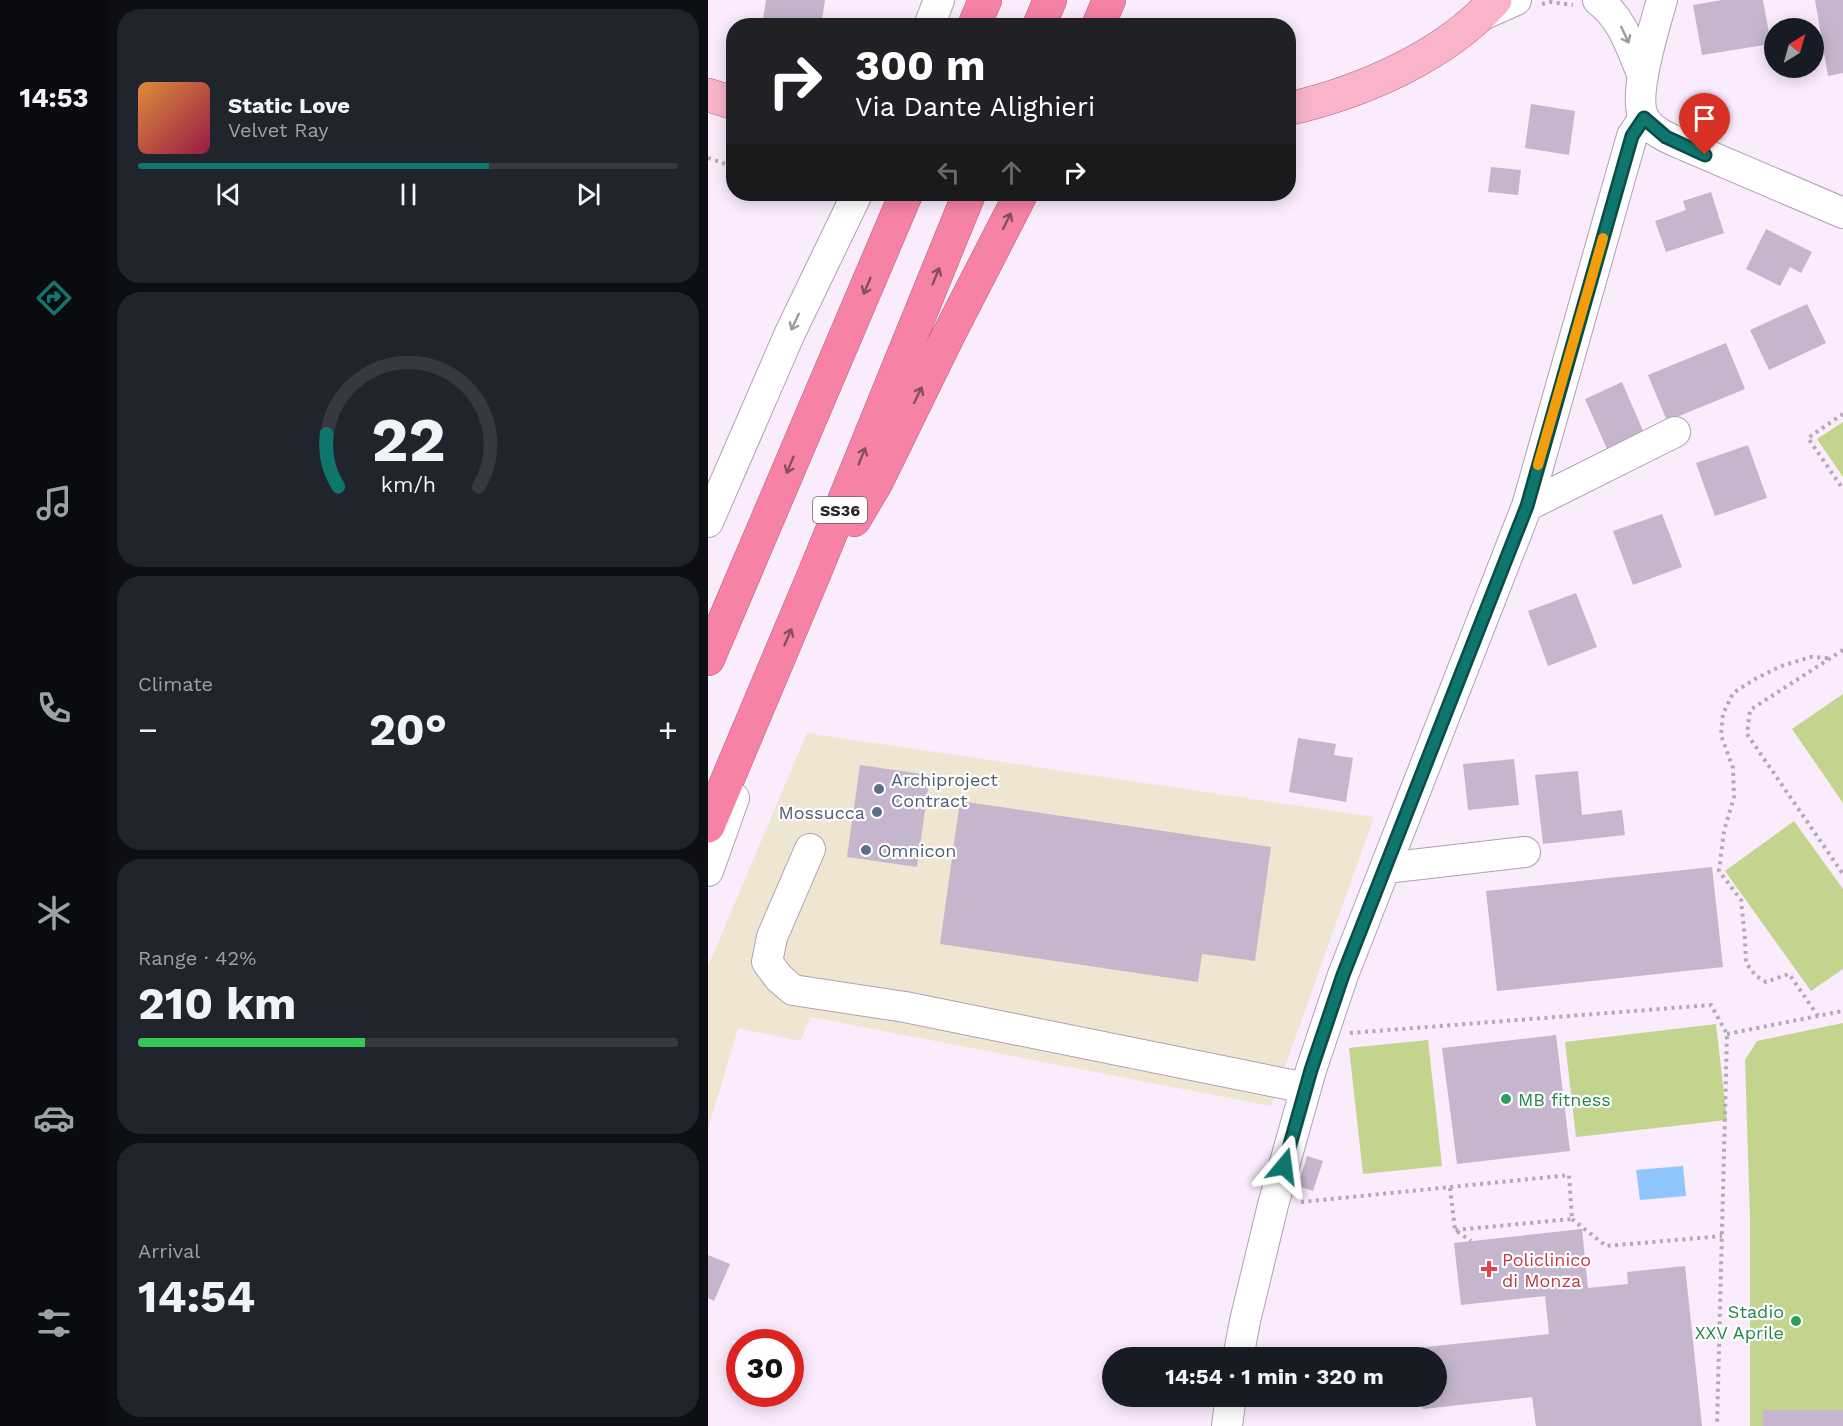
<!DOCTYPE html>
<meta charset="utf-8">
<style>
body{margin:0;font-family:"Work Sans",sans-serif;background:#20242c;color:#f1f3f6;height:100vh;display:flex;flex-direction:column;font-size:22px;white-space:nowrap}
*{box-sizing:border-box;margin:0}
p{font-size:20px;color:#9ea1a6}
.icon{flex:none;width:33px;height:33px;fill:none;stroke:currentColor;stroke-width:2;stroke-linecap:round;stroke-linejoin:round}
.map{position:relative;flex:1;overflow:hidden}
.side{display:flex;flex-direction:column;gap:9px;padding:9px;background:#0d0f14;width:600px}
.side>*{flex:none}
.guide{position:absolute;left:18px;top:18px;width:570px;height:183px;border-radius:24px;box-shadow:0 3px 15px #0003;background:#202124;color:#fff;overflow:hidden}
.needle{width:39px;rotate:37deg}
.fabs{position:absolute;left:1056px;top:18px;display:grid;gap:12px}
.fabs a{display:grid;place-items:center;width:60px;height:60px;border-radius:50%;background:#171b24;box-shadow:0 3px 15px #0003;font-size:30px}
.speed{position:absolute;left:18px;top:1329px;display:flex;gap:12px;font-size:30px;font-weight:700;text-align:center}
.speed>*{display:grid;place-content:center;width:78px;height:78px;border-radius:50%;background:#171b24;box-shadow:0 3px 15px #0003;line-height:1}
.speed .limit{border:9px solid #d22;background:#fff;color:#111}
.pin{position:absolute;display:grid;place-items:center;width:51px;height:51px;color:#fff;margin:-62px -26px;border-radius:50% 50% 50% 0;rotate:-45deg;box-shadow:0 0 6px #0007}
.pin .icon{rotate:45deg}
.me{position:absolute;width:66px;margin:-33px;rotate:16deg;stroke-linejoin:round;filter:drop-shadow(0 0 4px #0008)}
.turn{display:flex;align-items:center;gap:21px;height:126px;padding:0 30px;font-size:27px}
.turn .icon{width:78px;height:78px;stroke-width:2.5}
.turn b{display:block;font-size:42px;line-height:51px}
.lanes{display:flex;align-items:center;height:57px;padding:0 30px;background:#0003;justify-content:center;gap:30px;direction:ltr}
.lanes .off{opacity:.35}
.big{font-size:45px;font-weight:700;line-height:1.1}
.side .card{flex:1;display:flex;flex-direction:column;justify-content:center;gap:9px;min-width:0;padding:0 21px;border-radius:24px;background:#20242c}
.side .dial{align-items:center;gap:0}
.dial svg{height:156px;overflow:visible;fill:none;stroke:#363941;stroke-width:7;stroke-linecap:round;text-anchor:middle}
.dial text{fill:#f1f3f6;stroke:none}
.song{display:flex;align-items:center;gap:18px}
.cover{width:72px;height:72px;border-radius:9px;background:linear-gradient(135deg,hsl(30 70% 55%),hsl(340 70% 35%))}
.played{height:6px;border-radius:3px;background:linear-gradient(90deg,#0f766e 65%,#363941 65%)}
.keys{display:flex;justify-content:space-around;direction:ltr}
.heat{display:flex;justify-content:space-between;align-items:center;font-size:33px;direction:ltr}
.charge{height:9px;border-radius:4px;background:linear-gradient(90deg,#34c759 42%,#363941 0)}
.trip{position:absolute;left:394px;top:1347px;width:345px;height:60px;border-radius:30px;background:#171b24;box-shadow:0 3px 15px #0003;font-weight:700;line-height:60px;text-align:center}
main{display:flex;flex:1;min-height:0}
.menu{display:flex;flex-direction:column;width:108px;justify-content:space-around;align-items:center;background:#090b0e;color:#9ea1a6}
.menu .icon{width:42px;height:42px}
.menu .selected{color:#0f766e}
.menu b{font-size:27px;color:#f1f3f6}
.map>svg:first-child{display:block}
.industrial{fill:#efe6d1}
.green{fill:#c2d48d}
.water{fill:#90c6fe}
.building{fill:#c5b6cd}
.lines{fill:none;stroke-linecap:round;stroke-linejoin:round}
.minor-casing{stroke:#b1a0b5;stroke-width:32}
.major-casing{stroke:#af617b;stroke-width:34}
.highway-casing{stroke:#af617b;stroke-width:34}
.path{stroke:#b4a8b7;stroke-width:4;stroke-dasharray:3 4.5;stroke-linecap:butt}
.minor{stroke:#fff;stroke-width:30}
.major{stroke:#fab4ca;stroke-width:33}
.highway{stroke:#f682a6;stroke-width:33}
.oneway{stroke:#9f9ca0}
.oneway2{stroke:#864e62}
.route-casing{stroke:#0a4d48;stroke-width:15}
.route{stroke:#0f766e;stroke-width:10}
.slow{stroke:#f59e0b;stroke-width:10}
.service-dot{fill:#5c6f8a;stroke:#fff;stroke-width:2}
.leisure-dot{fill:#2e9e5b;stroke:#fff;stroke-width:2}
.health-dot{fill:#e0444e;stroke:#fff;stroke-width:2}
.labels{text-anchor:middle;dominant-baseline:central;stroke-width:4.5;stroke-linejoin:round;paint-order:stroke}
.shield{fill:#fff;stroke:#6a656b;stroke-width:1.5}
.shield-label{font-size:16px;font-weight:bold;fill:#2a232b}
.service-label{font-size:18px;fill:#4e5e75;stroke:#fff;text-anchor:start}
.leisure-label{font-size:18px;fill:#27864d;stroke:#fff;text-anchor:start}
.health-label{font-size:18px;fill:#be3a42;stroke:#fff;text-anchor:start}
</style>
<main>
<nav class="menu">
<b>14:53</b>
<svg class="icon selected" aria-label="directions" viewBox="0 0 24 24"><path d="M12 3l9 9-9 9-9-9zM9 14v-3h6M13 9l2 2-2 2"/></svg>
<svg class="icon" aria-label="music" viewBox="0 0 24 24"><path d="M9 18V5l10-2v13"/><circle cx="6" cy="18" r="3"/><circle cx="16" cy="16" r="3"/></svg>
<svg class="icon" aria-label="phone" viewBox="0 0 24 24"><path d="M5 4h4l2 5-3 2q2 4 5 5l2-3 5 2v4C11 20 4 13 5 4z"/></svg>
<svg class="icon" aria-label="climate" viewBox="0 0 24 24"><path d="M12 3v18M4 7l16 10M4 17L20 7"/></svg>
<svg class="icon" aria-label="car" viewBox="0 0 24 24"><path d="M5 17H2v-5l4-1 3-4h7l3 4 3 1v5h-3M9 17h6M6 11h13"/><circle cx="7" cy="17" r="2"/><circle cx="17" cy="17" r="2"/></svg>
<svg class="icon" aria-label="filters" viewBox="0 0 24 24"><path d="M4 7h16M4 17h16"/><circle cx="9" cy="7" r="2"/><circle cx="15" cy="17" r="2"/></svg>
</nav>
<section class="side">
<div class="card">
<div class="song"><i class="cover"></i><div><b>Static Love</b><p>Velvet Ray</p></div></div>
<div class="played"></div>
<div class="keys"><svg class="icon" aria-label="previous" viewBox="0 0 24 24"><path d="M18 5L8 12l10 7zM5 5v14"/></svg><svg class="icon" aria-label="pause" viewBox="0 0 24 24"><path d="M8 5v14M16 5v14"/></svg><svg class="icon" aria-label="next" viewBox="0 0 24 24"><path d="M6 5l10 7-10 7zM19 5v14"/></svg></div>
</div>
<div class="card dial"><svg viewBox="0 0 100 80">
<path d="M14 69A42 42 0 1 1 86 69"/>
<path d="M14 69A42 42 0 0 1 8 42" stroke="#0f766e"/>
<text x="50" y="56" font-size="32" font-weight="700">22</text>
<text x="50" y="72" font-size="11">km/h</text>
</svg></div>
<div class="card"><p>Climate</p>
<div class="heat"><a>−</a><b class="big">20°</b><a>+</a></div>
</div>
<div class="card"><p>Range · 42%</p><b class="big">210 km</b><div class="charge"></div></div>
<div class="card"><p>Arrival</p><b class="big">14:54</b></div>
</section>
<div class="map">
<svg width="1135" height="1426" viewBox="0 0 1135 1426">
<rect width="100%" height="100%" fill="#faebfd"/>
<path class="industrial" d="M 99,733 L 666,817 L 563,1106 L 103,1017 L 92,1041 L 30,1028 L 0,1129 L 0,966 Z"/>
<path class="green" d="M 1135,422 L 1135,477 L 1109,439 Z
M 1135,694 L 1135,803 L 1084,729 Z
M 1086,821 L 1135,889 L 1135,969 L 1103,991 L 1017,871 Z
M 1135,1023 L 1135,1426 L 1042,1426 L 1042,1217 L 1037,1060 L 1049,1041 Z
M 1008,1024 L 1019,1120 L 868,1137 L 857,1042 Z
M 720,1040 L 734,1166 L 655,1174 L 641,1048 Z"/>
<path class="water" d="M 975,1166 L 978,1196 L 932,1200 L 928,1170 Z"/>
<path class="building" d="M 58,0 L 117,0 L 113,26 L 54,26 Z
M 1014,0 L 1055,0 L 1063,44 L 994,55 L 985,5 Z
M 1107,0 L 1135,0 L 1135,73 L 1120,76 Z
M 823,104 L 867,111 L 861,155 L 817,148 Z
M 783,167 L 813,170 L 810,195 L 780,192 Z
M 1003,192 L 1016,233 L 958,252 L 947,221 L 978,210 L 975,201 Z
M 1058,229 L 1104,252 L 1093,273 L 1082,267 L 1072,286 L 1038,269 Z
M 1099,304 L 1118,343 L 1061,370 L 1042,330 Z
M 1018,343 L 1037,389 L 959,421 L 940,375 Z
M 914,382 L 936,433 L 899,449 L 877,399 Z
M 1040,445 L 1059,498 L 1007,516 L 988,463 Z
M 954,514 L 974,567 L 925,585 L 905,531 Z
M 868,593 L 889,647 L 840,666 L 820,611 Z
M 590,738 L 628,744 L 626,755 L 645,758 L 638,802 L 581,792 Z
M 806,759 L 811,805 L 760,810 L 755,764 Z
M 152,765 L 222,775 L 209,867 L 139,857 Z
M 870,771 L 874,815 L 914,810 L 917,835 L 835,844 L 827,775 Z
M 252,801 L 563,847 L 547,961 L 494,954 L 490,982 L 232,944 Z
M 1004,867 L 1015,967 L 789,991 L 778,891 Z
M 848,1035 L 862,1151 L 749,1164 L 734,1048 Z
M 599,1156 L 615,1161 L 605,1191 L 590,1186 Z
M 874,1229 L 880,1288 L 920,1284 L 919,1272 L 977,1266 L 994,1426 L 828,1426 L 824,1397 L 715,1409 L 714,1396 L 729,1396 L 729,1358 L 709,1358 L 708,1348 L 841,1334 L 837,1296 L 753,1305 L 746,1243 Z
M 0,1255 L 22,1264 L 6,1301 L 0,1298 Z
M 1055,1410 L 1135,1410 L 1135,1426 L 1055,1426 Z"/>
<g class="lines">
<defs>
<path id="minor" d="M 890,0 C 915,19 923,48 935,76
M 954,0 C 947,25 924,96 936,118 C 943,132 964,140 978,146 L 1135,213
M 774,15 L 808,0
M 221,26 L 231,0
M 819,506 L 967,432
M 0,522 L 82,333 L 149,194
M 102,849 L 64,937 L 59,962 L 71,978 L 85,990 L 197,1007 L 598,1088
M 678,868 L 817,852
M 0,871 L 26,798
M 530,1358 L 537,1321 L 565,1205 L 603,1070 L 635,975 L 819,506 L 924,136 L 936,118
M 519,1426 L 523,1396"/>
<path id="major" d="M 0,95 L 26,103
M 580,109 C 654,92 736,57 787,0"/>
<path id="highway" d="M 266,26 L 277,0
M 331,26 L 342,0
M 390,26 L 401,0
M 146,520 L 168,483 L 239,338 L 313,194
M 0,659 L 198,194
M 0,826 L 107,572 L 261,194"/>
</defs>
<use href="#minor" class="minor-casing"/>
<use href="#major" class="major-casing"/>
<use href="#highway" class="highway-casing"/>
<path class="path" d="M 834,4 L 842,2 L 865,5
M 0,158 L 26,167
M 1135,414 L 1100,438 L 1135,489
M 1135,650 L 1042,710 L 1039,734 L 1135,874
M 1110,1016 L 1081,974 L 1058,982 L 1048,976 L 1038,963 L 1037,939 L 1033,900 L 1011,871 L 1016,831 L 1026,797 L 1025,768 L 1013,735 L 1015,714 L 1025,693 L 1047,679 L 1073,666 L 1103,657 L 1122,658
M 642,1033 L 1003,1005 L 1019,1034 L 1009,1426
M 1019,1034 L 1135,1011
M 742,1188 L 747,1230 L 763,1241
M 593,1202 L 861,1175 L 864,1219 L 747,1230
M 864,1219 L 898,1246 L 1014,1236"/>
<use href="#minor" class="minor"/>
<use href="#major" class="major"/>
<use href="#highway" class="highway"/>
</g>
<defs><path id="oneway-shaft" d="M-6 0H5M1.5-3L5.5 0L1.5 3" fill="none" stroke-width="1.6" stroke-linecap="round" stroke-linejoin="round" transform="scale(1.5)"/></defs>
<g class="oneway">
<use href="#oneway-shaft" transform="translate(917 35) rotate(65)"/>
<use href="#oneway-shaft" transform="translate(87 322) rotate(115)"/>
</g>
<g class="oneway2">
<use href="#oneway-shaft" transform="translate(299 221) rotate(-64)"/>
<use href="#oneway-shaft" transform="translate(228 276) rotate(-68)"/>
<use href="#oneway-shaft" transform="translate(159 286) rotate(113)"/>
<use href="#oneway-shaft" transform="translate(210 395) rotate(-64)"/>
<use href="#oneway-shaft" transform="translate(154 456) rotate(-68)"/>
<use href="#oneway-shaft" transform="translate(82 465) rotate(113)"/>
<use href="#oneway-shaft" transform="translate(80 637) rotate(-67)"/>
</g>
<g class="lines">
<defs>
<path id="route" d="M 576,1166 L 603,1070 L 635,975 L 819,506 L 924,136 L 936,118 L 958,137 L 997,155"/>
</defs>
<use href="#route" class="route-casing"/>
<use href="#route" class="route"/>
<path class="slow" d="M 830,465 L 895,238"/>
</g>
<g class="service-dot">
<circle cx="171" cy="789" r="6"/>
<circle cx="169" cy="812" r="6"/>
<circle cx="158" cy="850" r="6"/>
</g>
<g class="leisure-dot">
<circle cx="798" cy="1099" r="6"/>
<circle cx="1088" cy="1321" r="6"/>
</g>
<path class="health-dot" d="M778 1260h6v6h6v6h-6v6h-6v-6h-6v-6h6z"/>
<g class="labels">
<rect class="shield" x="105" y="497" width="54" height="26" rx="4.5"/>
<g class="shield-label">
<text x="132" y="510">SS36</text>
</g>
<g class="service-label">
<text x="183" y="779">Archiproject<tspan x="183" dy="21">Contract</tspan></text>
<text x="157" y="812" text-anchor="end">Mossucca</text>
<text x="170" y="850">Omnicon</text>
</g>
<g class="leisure-label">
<text x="810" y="1099">MB fitness</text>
<text x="1076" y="1311" text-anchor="end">Stadio<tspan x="1076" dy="21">XXV Aprile</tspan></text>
</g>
<g class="health-label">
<text x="794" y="1259">Policlinico<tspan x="794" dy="21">di Monza</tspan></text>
</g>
</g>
</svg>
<div class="fabs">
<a><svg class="needle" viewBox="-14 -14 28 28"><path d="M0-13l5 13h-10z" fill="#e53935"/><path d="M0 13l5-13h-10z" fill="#9ea1a6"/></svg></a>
</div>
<div class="speed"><div class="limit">30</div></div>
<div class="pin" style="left:997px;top:155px;background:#d93025"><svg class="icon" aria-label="arrive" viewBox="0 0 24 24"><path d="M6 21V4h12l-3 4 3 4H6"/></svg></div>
<svg class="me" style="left:576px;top:1166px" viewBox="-20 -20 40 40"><path d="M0-17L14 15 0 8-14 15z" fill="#0f766e" stroke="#fff" stroke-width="4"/></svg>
<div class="trip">14:54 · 1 min · 320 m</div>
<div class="guide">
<div class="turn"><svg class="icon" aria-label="right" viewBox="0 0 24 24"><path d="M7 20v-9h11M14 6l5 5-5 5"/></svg><div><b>300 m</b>Via Dante Alighieri</div></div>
<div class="lanes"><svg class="icon off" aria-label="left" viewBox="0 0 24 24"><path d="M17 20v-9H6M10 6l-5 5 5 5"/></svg><svg class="icon off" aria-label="ahead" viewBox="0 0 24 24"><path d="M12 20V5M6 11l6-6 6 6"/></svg><svg class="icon" aria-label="right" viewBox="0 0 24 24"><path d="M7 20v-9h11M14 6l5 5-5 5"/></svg></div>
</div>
</div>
</main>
